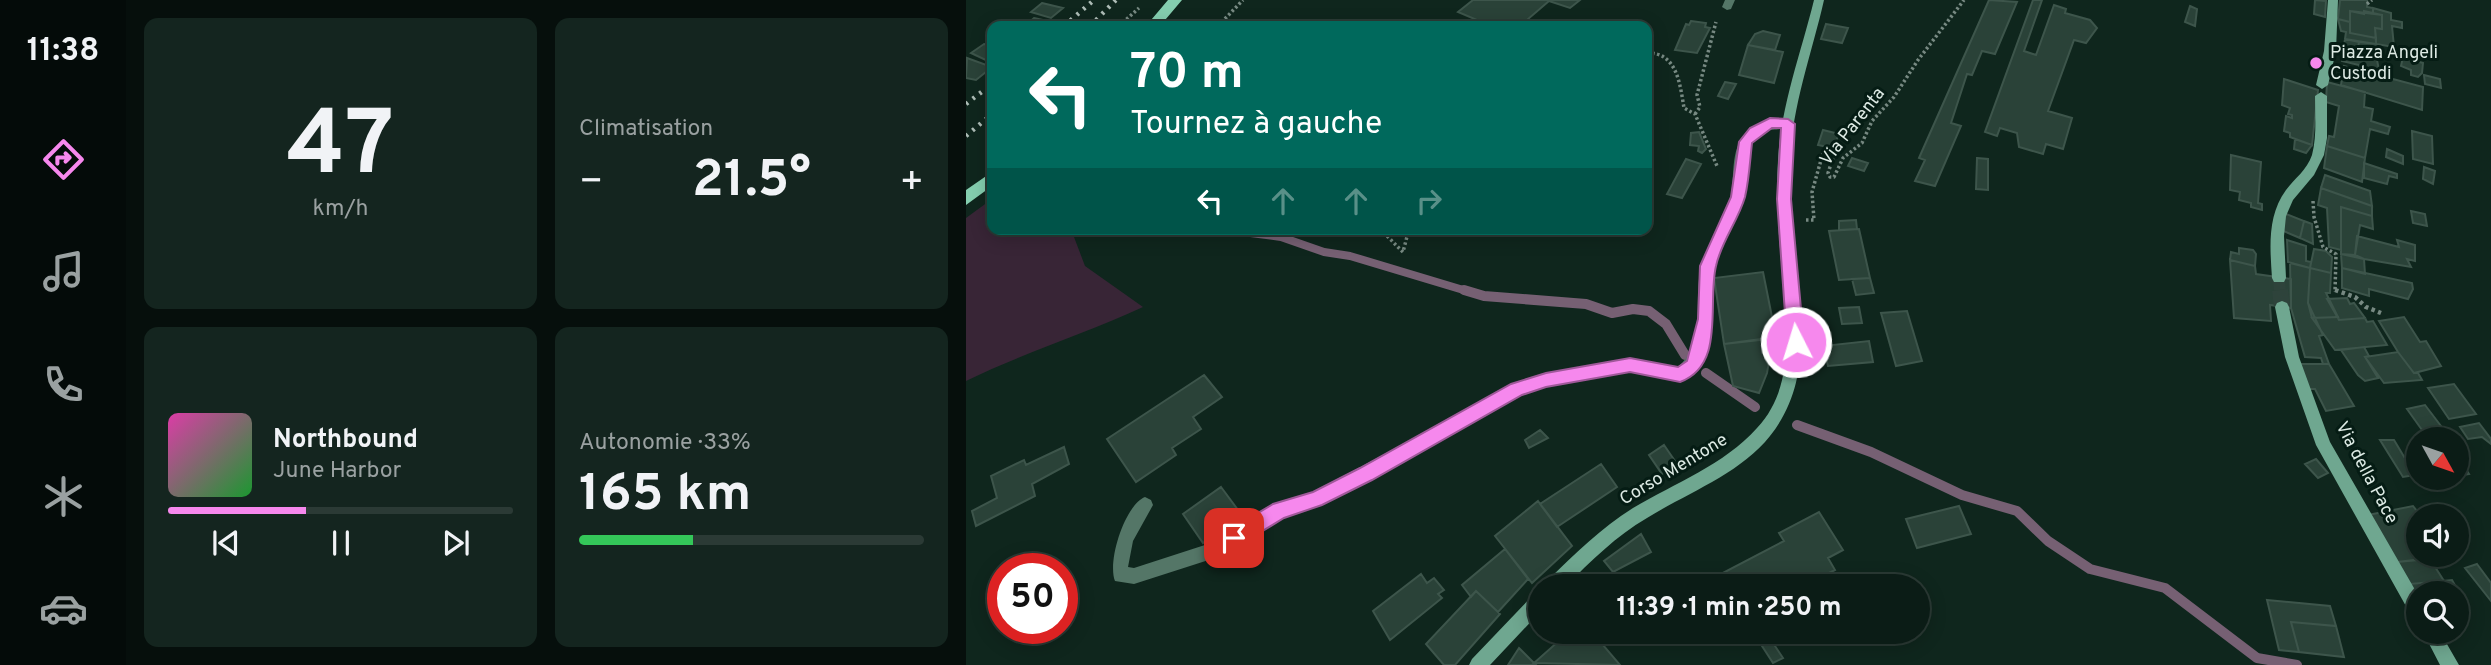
<!DOCTYPE html>
<html lang="fr">
<meta charset="utf-8">
<style>
body{margin:0;font-family:Overpass,sans-serif;background:#14251f;color:#f1f3f6;height:100vh;display:flex;flex-direction:column;font-size:26px;white-space:nowrap}
*{box-sizing:border-box;margin:0}
p{font-size:23px;color:#9aa1a1}
.icon{flex:none;width:38px;height:38px;fill:none;stroke:currentColor;stroke-width:2;stroke-linecap:round;stroke-linejoin:round}
.map{position:relative;flex:1;overflow:hidden}
.drawer{display:flex;flex-direction:column;gap:18px;padding:18px;background:#060f0c;width:840px}
.drawer>*{flex:none}
.banner{position:absolute;left:21px;top:21px;width:665px;height:214px;border-radius:14px;box-shadow:0 4px 18px #0003,0 0 0 2px #2b3a35;background:#00695c;color:#fff;overflow:hidden}
.needle{width:46px;rotate:130deg}
.controls{position:absolute;left:1440px;top:427px;display:grid;gap:14px}
.controls a{display:grid;place-items:center;width:63px;height:63px;border-radius:50%;background:#0b1c16;box-shadow:0 4px 18px #0003,0 0 0 2px #2b3a35;font-size:35px}
.speed{position:absolute;left:21px;top:553px;display:flex;gap:14px;font-size:35px;font-weight:700;text-align:center}
.speed>*{display:grid;place-content:center;width:91px;height:91px;border-radius:50%;background:#0b1c16;box-shadow:0 4px 18px #0003,0 0 0 2px #2b3a35;line-height:1}
.speed .limit{border:10px solid #d22;background:#fff;color:#111}
.pin{position:absolute;display:grid;place-items:center;width:60px;height:60px;color:#fff;margin:-30px;border-radius:14px;box-shadow:0 4px 10px #0006}
.me{position:absolute;width:77px;margin:-38px;rotate:355deg;stroke-linejoin:round;filter:drop-shadow(0 0 5px #0008)}
.turn{display:flex;align-items:center;gap:24px;height:147px;padding:0 28px;font-size:32px}
.turn .icon{width:91px;height:91px;stroke-width:2.5}
.turn b{display:block;font-size:49px;line-height:60px}
.lanes{display:flex;align-items:center;height:66px;padding:0 28px;background:#0003;justify-content:center;gap:35px;direction:ltr}
.lanes .off{opacity:.35}
.big{font-size:52px;font-weight:700;line-height:1.1}
.drawer .tile{flex:1;display:flex;flex-direction:column;justify-content:center;gap:10px;min-width:0;padding:0 24px;border-radius:14px;background:#14251f}
.drawer .dial{align-items:center;gap:0}
.dial b{font-size:91px;line-height:1}
.song{display:flex;align-items:center;gap:21px}
.cover{width:84px;height:84px;border-radius:10px;background:linear-gradient(135deg,hsl(320 70% 55%),hsl(130 70% 35%))}
.played{height:7px;border-radius:4px;background:linear-gradient(90deg,#f688ed 40%,#2b3a35 40%)}
.keys{display:flex;justify-content:space-around;direction:ltr}
.heat{display:flex;justify-content:space-between;align-items:center;font-size:38px;direction:ltr}
.charge{height:10px;border-radius:5px;background:linear-gradient(90deg,#34c759 33%,#2b3a35 0)}
.drawer .tiles{flex:1;display:grid;gap:18px;grid-template-columns:repeat(2,1fr)}
.trip{position:absolute;left:562px;top:574px;width:402px;height:70px;border-radius:35px;background:#0b1c16;box-shadow:0 4px 18px #0003,0 0 0 2px #2b3a35;font-weight:700;line-height:70px;text-align:center}
main{display:flex;flex:1;min-height:0}
.tabs{display:flex;flex-direction:column;width:126px;justify-content:space-around;align-items:center;background:#040b09;color:#9aa1a1}
.tabs .icon{width:49px;height:49px}
.tabs .selected{color:#f688ed}
.tabs b{font-size:32px;color:#f1f3f6}
.map>svg:first-child{display:block}
.green{fill:#382536}
.lines{fill:none;stroke-linecap:round;stroke-linejoin:round}
.stream-far1{stroke:#766073;stroke-width:8}
.stream{stroke:#766073;stroke-width:10}
.building{fill:#2a4238;stroke:#3d554b;stroke-width:2}
.secondary-tunnel-far1{stroke:#2e433b;stroke-width:12;stroke-dasharray:12 6;stroke-linecap:butt}
.secondary-tunnel{stroke:#2e433b;stroke-width:16;stroke-dasharray:16 8;stroke-linecap:butt}
.path-far1{stroke:#778982;stroke-width:3.5;stroke-dasharray:2.5 2.5;stroke-linecap:butt}
.path{stroke:#778982;stroke-width:4.5;stroke-dasharray:3.5 3.5;stroke-linecap:butt}
.lane{fill:#547667;fill-rule:evenodd}
.secondary{fill:#6fa790;fill-rule:evenodd}
.primary{fill:#84ceaf;fill-rule:evenodd}
.rail{stroke:#adbcb6;stroke-width:4.5;stroke-dasharray:2.5 6;stroke-linecap:butt}
.route{fill:#f688ed;stroke:#a0589a;stroke-width:2}
.poi-dot{fill:#f688ed;stroke:#051c14;stroke-width:2.5}
.labels{text-anchor:middle;dominant-baseline:central;stroke-width:6;stroke-linejoin:round;paint-order:stroke}
.poi-label{font-size:18px;fill:#ddeae4;stroke:#051c14;text-anchor:start}
.street-label{font-size:18px;fill:#ddeae4;stroke:#051c14}
</style>
<main>
<nav class="tabs">
<b>11:38</b>
<svg class="icon selected" aria-label="directions" viewBox="0 0 24 24"><path d="M12 3l9 9-9 9-9-9zM9 14v-3h6M13 9l2 2-2 2"/></svg>
<svg class="icon" aria-label="music" viewBox="0 0 24 24"><path d="M9 18V5l10-2v13"/><circle cx="6" cy="18" r="3"/><circle cx="16" cy="16" r="3"/></svg>
<svg class="icon" aria-label="phone" viewBox="0 0 24 24"><path d="M5 4h4l2 5-3 2q2 4 5 5l2-3 5 2v4C11 20 4 13 5 4z"/></svg>
<svg class="icon" aria-label="climate" viewBox="0 0 24 24"><path d="M12 3v18M4 7l16 10M4 17L20 7"/></svg>
<svg class="icon" aria-label="car" viewBox="0 0 24 24"><path d="M5 17H2v-5l4-1 3-4h7l3 4 3 1v5h-3M9 17h6M6 11h13"/><circle cx="7" cy="17" r="2"/><circle cx="17" cy="17" r="2"/></svg>
</nav>
<section class="drawer">
<div class="tiles">
<div class="tile dial"><b>47</b><p>km/h</p></div>
<div class="tile"><p>Climatisation</p>
<div class="heat"><a>−</a><b class="big">21.5°</b><a>+</a></div>
</div>
<div class="tile">
<div class="song"><i class="cover"></i><div><b>Northbound</b><p>June Harbor</p></div></div>
<div class="played"></div>
<div class="keys"><svg class="icon" aria-label="previous" viewBox="0 0 24 24"><path d="M18 5L8 12l10 7zM5 5v14"/></svg><svg class="icon" aria-label="pause" viewBox="0 0 24 24"><path d="M8 5v14M16 5v14"/></svg><svg class="icon" aria-label="next" viewBox="0 0 24 24"><path d="M6 5l10 7-10 7zM19 5v14"/></svg></div>
</div>
<div class="tile"><p>Autonomie · 33%</p><b class="big">165 km</b><div class="charge"></div></div>
</div>
</section>
<div class="map">
<svg width="1525" height="665" viewBox="0 0 1525 665">
<rect width="100%" height="100%" fill="#0f261d"/>
<path class="green" d="M 26,199 L 26,229 L 105,229 L 119,266 L 177,307 C 119,334 57,353 0,381 L 0,218 Z"/>
<g class="lines">
<path class="stream-far1" d="M 253,229 L 315,237 L 358,252 L 384,256 L 504,292"/>
<path class="stream" d="M 498,290 L 518,296 L 620,304 L 646,313 L 667,309 L 683,311 L 700,324 L 719,355
M 740,373 L 789,407
M 831,425 L 905,452 L 996,495 L 1051,511 L 1082,541 L 1124,569 L 1199,588 L 1291,658 L 1331,665"/>
</g>
<path class="building" d="M 507,0 L 614,0 L 604,8 L 583,1 L 554,26 L 525,26 L 492,12 Z
M 1023,0 L 1051,2 L 1029,54 L 1016,51 L 1006,75 L 1001,74 L 985,123 L 995,126 L 969,186 L 949,181 L 959,160 L 953,158 Z
M 1067,0 L 1076,0 L 1058,51 L 1070,55 L 1088,5 L 1100,9 L 1099,13 L 1124,20 L 1131,28 L 1120,43 L 1108,40 L 1082,111 L 1106,118 L 1097,149 L 1080,144 L 1077,154 L 1053,147 L 1051,133 L 1034,128 L 1031,136 L 1019,132 Z
M 1349,0 L 1360,1 L 1359,17 L 1348,14 Z
M 1374,0 L 1401,0 L 1401,7 L 1407,8 L 1407,13 L 1398,11 L 1398,14 L 1384,11 L 1384,22 L 1372,19 Z
M 76,3 L 97,8 L 85,18 L 65,12 Z
M 1224,6 L 1231,9 L 1229,26 L 1219,22 Z
M 1407,8 L 1425,13 L 1425,20 L 1436,22 L 1436,28 L 1426,26 L 1428,47 L 1410,44 L 1409,28 L 1416,29 L 1416,15 L 1407,13 Z
M 1384,11 L 1416,15 L 1416,29 L 1409,28 L 1410,38 L 1384,33 Z
M 68,18 L 86,22 L 81,26 L 59,26 Z
M 1372,19 L 1384,22 L 1384,33 L 1410,38 L 1410,44 L 1379,39 L 1380,32 L 1375,31 Z
M 725,21 L 740,23 L 739,27 L 744,28 L 731,53 L 709,50 L 720,24 L 723,25 Z
M 860,24 L 882,28 L 876,43 L 855,39 Z
M 797,31 L 814,35 L 809,50 L 782,45 L 789,34 Z
M 1379,39 L 1393,42 L 1391,55 L 1411,60 L 1414,75 L 1393,70 L 1393,65 L 1376,61 Z
M 1393,42 L 1410,44 L 1411,60 L 1391,55 Z
M 18,44 L 26,47 L 26,63 L 5,53 Z
M 782,45 L 817,52 L 808,83 L 773,75 Z
M 1437,57 L 1457,63 L 1456,73 L 1452,77 L 1445,75 L 1445,70 L 1435,66 Z
M 1,58 L 26,67 L 10,80 L 0,78 Z
M 1378,66 L 1457,87 L 1456,110 L 1375,85 Z
M 1458,75 L 1474,79 L 1475,88 L 1459,84 Z
M 1318,79 L 1352,90 L 1346,145 L 1324,137 L 1324,133 L 1318,131 L 1320,116 L 1326,118 L 1326,115 L 1322,114 L 1324,108 L 1316,105 Z
M 759,82 L 770,84 L 762,99 L 752,96 Z
M 1361,82 L 1399,92 L 1398,107 L 1407,109 L 1405,121 L 1424,127 L 1422,134 L 1404,129 L 1399,158 L 1361,146 L 1363,136 L 1368,137 L 1373,106 L 1360,102 Z
M 857,130 L 873,134 L 867,148 L 852,145 Z
M 1446,131 L 1466,136 L 1467,164 L 1447,159 Z
M 733,132 L 740,149 L 736,153 L 732,151 L 733,146 L 724,145 L 725,133 Z
M 1329,139 L 1346,145 L 1340,153 L 1328,149 Z
M 1361,146 L 1399,158 L 1396,182 L 1358,168 Z
M 1421,149 L 1437,156 L 1437,164 L 1420,157 Z
M 1265,155 L 1295,162 L 1292,203 L 1296,204 L 1296,210 L 1285,207 L 1285,203 L 1273,200 L 1274,192 L 1264,190 Z
M 886,158 L 902,163 L 898,171 L 882,166 Z
M 1011,158 L 1022,159 L 1022,190 L 1010,189 Z
M 720,159 L 735,164 L 716,198 L 701,194 Z
M 1398,163 L 1431,174 L 1431,178 L 1423,176 L 1421,184 L 1398,178 Z
M 1458,167 L 1469,171 L 1467,184 L 1457,179 Z
M 1359,175 L 1404,191 L 1406,206 L 1355,188 Z
M 1355,188 L 1406,206 L 1406,216 L 1375,207 L 1375,250 L 1363,247 L 1361,208 L 1352,205 Z
M 1375,207 L 1406,216 L 1407,229 L 1394,225 L 1389,255 L 1375,254 Z
M 1445,211 L 1459,214 L 1461,226 L 1447,223 Z
M 1320,214 L 1338,221 L 1334,238 L 1315,230 Z
M 890,220 L 891,229 L 873,230 L 873,221 Z
M 1338,221 L 1346,224 L 1347,244 L 1334,238 Z
M 893,229 L 904,278 L 873,280 L 863,231 Z
M 1391,236 L 1433,247 L 1431,240 L 1449,245 L 1449,261 L 1441,259 L 1445,267 L 1398,259 L 1389,255 Z
M 1321,240 L 1340,246 L 1340,261 L 1345,262 L 1344,268 L 1322,262 Z
M 1273,248 L 1287,250 L 1290,254 L 1289,266 L 1264,260 L 1265,252 L 1273,254 Z
M 1348,249 L 1360,251 L 1366,257 L 1365,273 L 1344,268 Z
M 1375,254 L 1398,259 L 1399,274 L 1376,268 Z
M 1264,260 L 1289,266 L 1290,274 L 1325,279 L 1325,308 L 1304,305 L 1305,321 L 1268,318 Z
M 1324,263 L 1344,268 L 1342,303 L 1357,335 L 1353,336 L 1363,364 L 1357,364 L 1355,358 L 1339,357 L 1325,308 Z
M 1344,268 L 1365,273 L 1364,293 L 1360,293 L 1372,317 L 1346,318 L 1342,303 Z
M 1376,268 L 1446,283 L 1447,289 L 1442,299 L 1403,289 L 1403,296 L 1376,288 Z
M 797,272 L 810,337 L 758,344 L 748,278 Z
M 904,278 L 908,293 L 890,295 L 886,279 Z
M 1381,298 L 1384,304 L 1388,303 L 1399,318 L 1373,320 L 1361,299 Z
M 893,307 L 896,323 L 876,324 L 873,308 Z
M 941,311 L 956,361 L 930,366 L 915,313 Z
M 1372,317 L 1373,320 L 1399,318 L 1401,322 L 1407,321 L 1421,345 L 1369,350 L 1346,318 Z
M 1438,317 L 1454,342 L 1460,341 L 1475,366 L 1448,373 L 1432,352 L 1413,321 Z
M 803,339 L 805,351 L 801,373 L 793,393 L 767,386 L 758,344 Z
M 903,341 L 907,362 L 862,366 L 857,346 Z
M 1398,347 L 1403,356 L 1399,357 L 1412,378 L 1399,381 L 1392,375 L 1375,350 Z
M 1432,352 L 1448,373 L 1452,373 L 1456,380 L 1418,383 L 1399,357 Z
M 1334,364 L 1363,364 L 1388,406 L 1360,411 L 1349,389 L 1342,389 Z
M 238,375 L 256,397 L 227,417 L 235,429 L 206,448 L 210,455 L 170,482 L 141,439 Z
M 1488,384 L 1510,414 L 1483,419 L 1462,388 Z
M 1459,405 L 1475,426 L 1456,430 L 1441,409 Z
M 1513,423 L 1525,439 L 1525,444 L 1516,437 L 1502,439 L 1494,427 Z
M 574,430 L 582,438 L 563,448 L 559,440 Z
M 1414,440 L 1428,440 L 1449,475 L 1437,477 Z
M 698,445 L 711,464 L 696,474 L 683,455 Z
M 98,447 L 103,464 L 66,484 L 69,496 L 10,526 L 6,511 L 31,498 L 25,476 L 58,460 L 60,465 Z
M 1491,458 L 1493,458 L 1503,474 L 1491,476 Z
M 1350,459 L 1362,473 L 1352,478 L 1339,464 Z
M 635,464 L 651,487 L 591,527 L 574,504 Z
M 255,487 L 275,514 L 237,543 L 217,514 Z
M 572,501 L 606,546 L 566,583 L 529,536 Z
M 993,506 L 1005,534 L 951,548 L 940,519 Z
M 1447,506 L 1455,516 L 1452,555 L 1481,556 L 1431,562 L 1402,515 Z
M 853,512 L 877,550 L 862,558 L 869,570 L 837,586 L 732,586 L 818,541 L 813,533 Z
M 675,534 L 685,552 L 647,572 L 638,561 Z
M 539,549 L 562,579 L 532,612 L 510,591 L 505,597 L 496,585 Z
M 1464,559 L 1478,581 L 1444,584 L 1431,562 Z
M 1511,564 L 1525,583 L 1525,601 L 1499,568 Z
M 455,574 L 461,583 L 468,578 L 478,590 L 472,594 L 476,598 L 424,640 L 407,611 Z
M 1486,580 L 1503,610 L 1491,612 L 1491,593 L 1452,593 L 1452,600 L 1444,584 Z
M 510,591 L 534,614 L 489,665 L 478,665 L 460,644 Z
M 1301,600 L 1364,606 L 1370,626 L 1325,622 L 1333,652 L 1313,650 Z
M 1325,622 L 1370,626 L 1378,657 L 1333,652 Z
M 603,632 L 608,632 L 617,642 L 626,632 L 654,665 L 568,663 Z
M 805,640 L 817,658 L 807,663 L 796,646 Z
M 553,648 L 570,665 L 542,665 Z"/>
<g class="lines">
<path class="secondary-tunnel-far1" d="M 1313,278 L 1314,292"/>
<path class="secondary-tunnel" d="M 1314,290 L 1316,307"/>
<path class="path-far1" d="M 1401,4 L 1406,0
M 153,26 L 173,8
M 252,26 L 277,0
M 681,53 C 711,52 714,84 718,108 L 729,114 L 751,166
M 729,114 L 734,107 L 731,95 L 750,22
M 20,135 L 26,131
M 1347,201 L 1348,217 L 1357,247 L 1370,254 L 1369,292
M 840,220 L 848,220 L 846,192 L 857,153 L 868,155 L 862,173 L 864,177 L 868,177 L 877,158 L 896,143 L 906,121 L 928,97 L 952,60 L 998,0
M 414,229 L 437,252 L 443,229"/>
<path class="path" d="M 1369,290 L 1389,297 L 1400,307 L 1415,313"/>
<path class="lane" d="M 759,0 L 769,0 L 765,9 L 761,10 L 756,7 Z
M 810,120 L 822,120 L 828,124 C 817,135 798,122 786,141 C 777,157 782,178 778,194 C 774,219 757,240 750,264 C 739,299 760,364 714,380 L 664,371 L 580,386 L 556,395 L 356,504 L 317,516 L 252,557 L 168,584 L 149,581 C 141,561 159,505 179,497 L 185,500 L 187,505 L 167,541 L 162,567 L 168,568 L 242,544 L 307,505 L 347,492 L 551,384 L 580,374 L 664,359 L 712,367 C 740,343 728,305 734,272 C 739,247 756,227 763,203 C 770,181 763,156 777,136 C 785,125 797,121 810,120 Z"/>
<path class="secondary" d="M 848,0 L 858,0 C 846,53 826,106 824,161 C 822,196 825,232 829,267 C 835,327 845,384 804,436 C 774,474 721,493 681,518 C 650,536 625,561 600,586 L 580,586 L 582,580 C 609,554 635,528 667,508 C 709,483 758,465 791,428 C 833,383 819,316 815,261 C 812,227 810,194 812,160 C 815,105 835,53 848,0 Z
M 1362,0 L 1372,0 L 1370,51 L 1362,85 L 1356,89 L 1350,85 L 1358,51 Z
M 1355,92 L 1361,96 L 1361,138 L 1358,155 L 1348,175 L 1327,200 L 1320,216 L 1318,236 L 1320,278 L 1318,282 L 1308,282 L 1306,278 C 1304,248 1301,216 1320,190 C 1329,178 1341,170 1346,155 C 1351,136 1349,115 1349,96 Z
M 1316,301 L 1321,303 L 1323,307 L 1333,357 L 1364,442 L 1452,595 L 1452,619 L 1446,617 L 1350,445 L 1319,357 L 1309,307 L 1311,303 Z
M 574,592 L 574,612 L 524,665 L 503,665 L 506,659 L 568,594 Z
M 1457,632 L 1474,632 L 1493,665 L 1474,665 Z"/>
<path class="primary" d="M 202,0 L 216,0 L 194,26 L 180,26 Z
M 26,172 L 26,186 L 0,205 L 0,190 Z"/>
<path class="rail" d="M 98,26 L 128,0
M 124,26 L 150,0
M 0,104 L 26,84
M 0,136 L 26,114"/>
</g>
<path class="route" d="M 804,118 L 822,119 L 829,124 L 825,199 L 838,342 L 835,347 L 824,347 L 821,342 L 811,199 L 815,128 L 806,128 L 786,143 C 784,161 783,180 779,197 C 772,221 755,242 750,266 C 741,303 760,365 714,382 L 664,372 L 580,387 L 556,395 L 406,480 L 356,505 L 318,518 L 275,544 L 268,547 L 262,544 L 259,538 L 262,531 L 307,504 L 347,492 L 394,468 L 545,384 L 580,373 L 664,358 L 712,367 L 721,361 L 732,319 L 734,266 L 765,197 L 773,142 L 784,128 Z"/>
<circle class="poi-dot" cx="1350" cy="63" r="7"/>
<g class="labels">
<g class="poi-label">
<text x="1364" y="53">Piazza Angeli<tspan x="1364" dy="21">Custodi</tspan></text>
</g>
<g class="street-label">
<text transform="translate(887 127) rotate(-52)">Via Parenta</text>
<text transform="translate(708 470) rotate(-31)">Corso Mentone</text>
<text transform="translate(1400 473) rotate(62)">Via della Pace</text>
</g>
</g>
</svg>
<div class="controls">
<a><svg class="needle" viewBox="-14 -14 28 28"><path d="M0-13l5 13h-10z" fill="#e53935"/><path d="M0 13l5-13h-10z" fill="#9aa1a1"/></svg></a>
<a><svg class="icon" aria-label="sound" viewBox="0 0 24 24"><path d="M4 9h4l5-4v14l-5-4H4zM17 9q2 3 0 6"/></svg></a>
<a><svg class="icon" aria-label="search" viewBox="0 0 24 24"><circle cx="10" cy="10" r="6"/><path d="M15 15l6 6"/></svg></a>
</div>
<div class="speed"><div class="limit">50</div></div>
<div class="pin" style="left:268px;top:538px;background:#d93025"><svg class="icon" aria-label="arrive" viewBox="0 0 24 24"><path d="M6 21V4h12l-3 4 3 4H6"/></svg></div>
<svg class="me" style="left:830px;top:342px" viewBox="-20 -20 40 40"><circle r="17" fill="#f688ed" stroke="#fff" stroke-width="3"/><path d="M0-11L8 9 0 5-8 9z" fill="#fff"/></svg>
<div class="trip">11:39 · 1 min · 250 m</div>
<div class="banner">
<div class="turn"><svg class="icon" aria-label="left" viewBox="0 0 24 24"><path d="M17 20v-9H6M10 6l-5 5 5 5"/></svg><div><b>70 m</b>Tournez à gauche</div></div>
<div class="lanes"><svg class="icon" aria-label="left" viewBox="0 0 24 24"><path d="M17 20v-9H6M10 6l-5 5 5 5"/></svg><svg class="icon off" aria-label="ahead" viewBox="0 0 24 24"><path d="M12 20V5M6 11l6-6 6 6"/></svg><svg class="icon off" aria-label="ahead" viewBox="0 0 24 24"><path d="M12 20V5M6 11l6-6 6 6"/></svg><svg class="icon off" aria-label="right" viewBox="0 0 24 24"><path d="M7 20v-9h11M14 6l5 5-5 5"/></svg></div>
</div>
</div>
</main>
